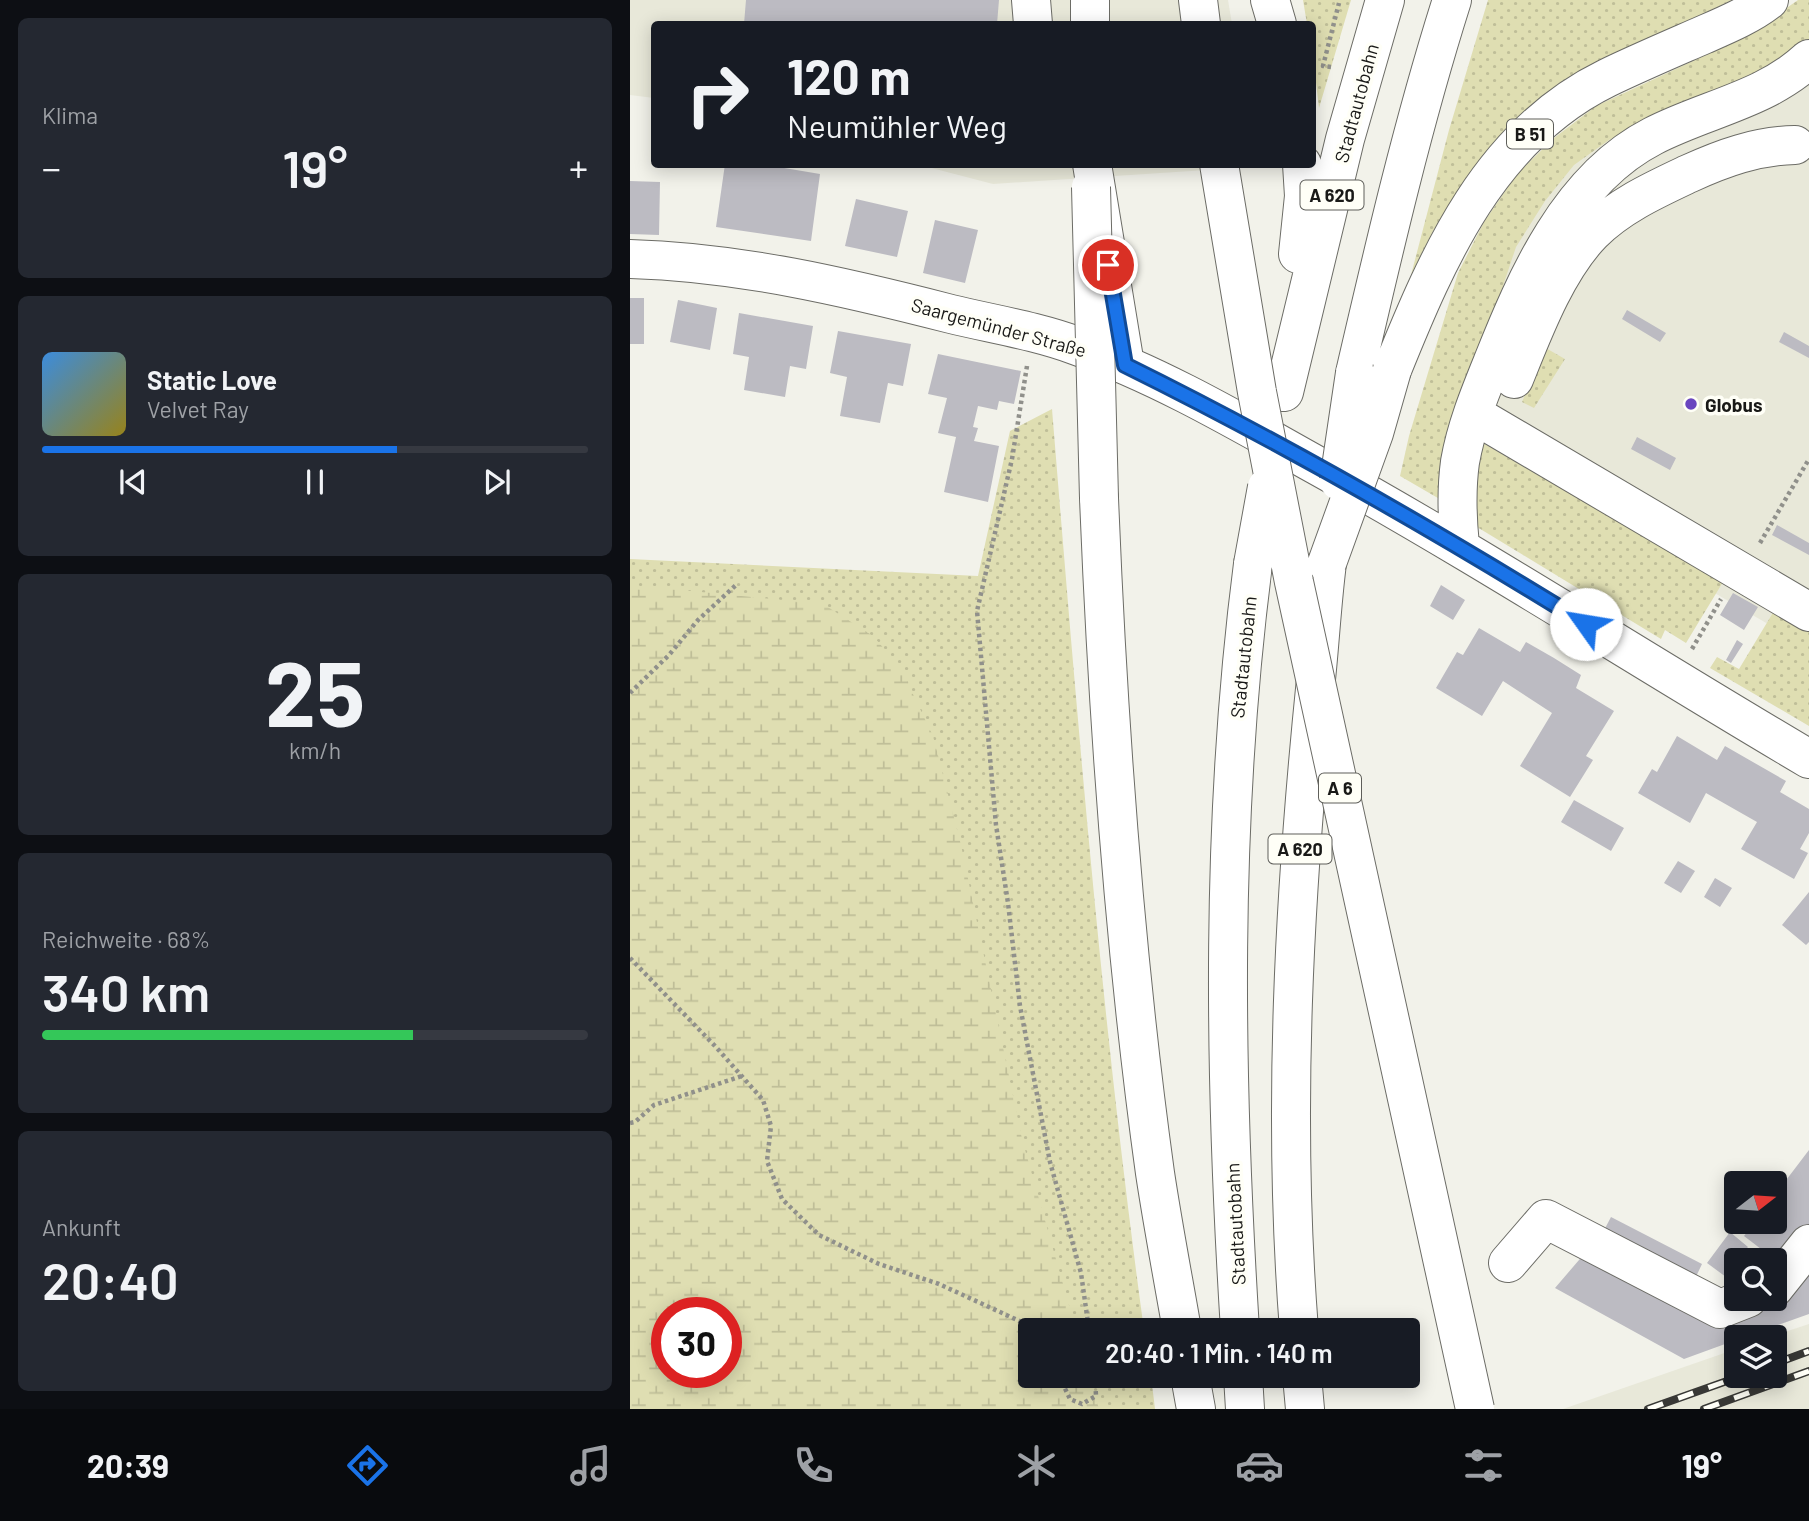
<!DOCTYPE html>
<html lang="de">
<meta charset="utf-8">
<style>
body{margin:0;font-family:Barlow,sans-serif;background:#242831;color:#f1f3f6;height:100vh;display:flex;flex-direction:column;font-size:26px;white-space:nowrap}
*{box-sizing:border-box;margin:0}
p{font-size:23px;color:#9ea1a6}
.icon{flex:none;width:38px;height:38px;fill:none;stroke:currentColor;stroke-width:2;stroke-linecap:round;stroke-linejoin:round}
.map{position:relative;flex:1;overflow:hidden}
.details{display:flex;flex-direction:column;gap:18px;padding:18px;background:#0d0f14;width:630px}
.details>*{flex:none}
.top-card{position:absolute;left:21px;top:21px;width:665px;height:147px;border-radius:7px;box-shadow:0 4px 18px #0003;background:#171b24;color:#f1f3f6;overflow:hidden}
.needle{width:46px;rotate:73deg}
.tools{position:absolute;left:1094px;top:1171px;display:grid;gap:14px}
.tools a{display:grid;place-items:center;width:63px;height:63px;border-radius:7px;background:#171b24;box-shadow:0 4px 18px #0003;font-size:35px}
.speed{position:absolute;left:21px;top:1297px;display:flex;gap:14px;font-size:35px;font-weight:700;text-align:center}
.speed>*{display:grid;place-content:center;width:91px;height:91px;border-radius:50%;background:#171b24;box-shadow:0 4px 18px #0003;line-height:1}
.speed .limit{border:10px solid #d22;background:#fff;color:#111}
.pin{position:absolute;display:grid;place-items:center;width:60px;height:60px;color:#fff;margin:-30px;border:4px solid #fff;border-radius:50%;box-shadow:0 2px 7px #0007}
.me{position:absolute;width:77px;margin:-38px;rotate:302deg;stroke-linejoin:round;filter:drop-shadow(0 0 5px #0008)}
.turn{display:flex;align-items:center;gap:24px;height:147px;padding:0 21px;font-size:32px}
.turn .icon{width:91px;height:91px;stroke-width:2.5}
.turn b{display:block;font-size:49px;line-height:60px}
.big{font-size:52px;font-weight:600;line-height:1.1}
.details .card{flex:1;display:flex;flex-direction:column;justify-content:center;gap:10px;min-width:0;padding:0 24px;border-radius:10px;background:#242831}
.details .dial{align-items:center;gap:0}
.dial b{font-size:91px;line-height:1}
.song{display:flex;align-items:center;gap:21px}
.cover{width:84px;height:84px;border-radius:10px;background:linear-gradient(135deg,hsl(210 70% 55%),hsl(50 70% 35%))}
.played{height:7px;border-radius:4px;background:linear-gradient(90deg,#1a73e8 65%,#363941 65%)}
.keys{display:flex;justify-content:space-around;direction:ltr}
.heat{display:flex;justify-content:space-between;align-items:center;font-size:38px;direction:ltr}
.charge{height:10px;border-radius:5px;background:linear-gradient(90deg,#34c759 68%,#363941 0)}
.trip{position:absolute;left:388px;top:1318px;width:402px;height:70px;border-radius:7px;background:#171b24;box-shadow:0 4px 18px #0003;font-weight:600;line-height:70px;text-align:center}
.tabs{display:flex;height:112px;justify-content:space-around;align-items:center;background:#090b0e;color:#9ea1a6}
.tabs .icon{width:49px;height:49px}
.tabs .selected{color:#1a73e8}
.tabs b{font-size:32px;color:#f1f3f6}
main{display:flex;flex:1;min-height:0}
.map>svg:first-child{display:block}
.built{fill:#e8e8d9}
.grass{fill:url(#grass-dots)}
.wetland{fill:url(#wetland-marsh);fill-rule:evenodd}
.building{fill:#bcbbc2}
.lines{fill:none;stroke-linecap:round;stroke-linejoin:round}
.minor-casing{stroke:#6c6c66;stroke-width:40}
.highway-casing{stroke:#6c6c66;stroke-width:40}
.path{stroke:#90908b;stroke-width:4.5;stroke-dasharray:3.5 3.5;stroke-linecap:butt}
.minor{stroke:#fff;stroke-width:38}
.highway{stroke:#fff;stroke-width:38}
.rail-casing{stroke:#383835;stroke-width:8}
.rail{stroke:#fffff7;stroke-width:5;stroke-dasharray:16;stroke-linecap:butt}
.highway-bridge-casing{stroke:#6c6c66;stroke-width:40;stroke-linecap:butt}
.highway-bridge{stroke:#fff;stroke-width:38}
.route-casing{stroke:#114b97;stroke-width:18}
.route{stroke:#1a73e8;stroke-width:12}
.poi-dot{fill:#6a46bf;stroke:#fffff7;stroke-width:2.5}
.labels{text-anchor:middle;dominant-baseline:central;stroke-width:7;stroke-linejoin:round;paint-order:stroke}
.shield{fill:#fffff7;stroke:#5e5e5a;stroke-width:2}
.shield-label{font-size:18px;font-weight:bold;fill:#191917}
.street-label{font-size:19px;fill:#191917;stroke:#fffff7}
.poi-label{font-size:19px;font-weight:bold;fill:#191917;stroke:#fffff7;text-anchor:start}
</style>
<main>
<section class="details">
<div class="card"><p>Klima</p>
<div class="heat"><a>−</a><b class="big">19°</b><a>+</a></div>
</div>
<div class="card">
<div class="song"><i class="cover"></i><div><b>Static Love</b><p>Velvet Ray</p></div></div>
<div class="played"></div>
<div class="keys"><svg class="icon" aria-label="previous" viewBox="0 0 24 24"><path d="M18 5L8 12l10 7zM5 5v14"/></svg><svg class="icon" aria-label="pause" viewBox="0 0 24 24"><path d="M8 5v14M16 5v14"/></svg><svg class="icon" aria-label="next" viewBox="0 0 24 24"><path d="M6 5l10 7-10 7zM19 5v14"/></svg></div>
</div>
<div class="card dial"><b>25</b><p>km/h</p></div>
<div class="card"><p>Reichweite · 68%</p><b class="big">340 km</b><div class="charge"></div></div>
<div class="card"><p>Ankunft</p><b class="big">20:40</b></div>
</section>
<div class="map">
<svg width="1179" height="1409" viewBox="0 0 1179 1409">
<defs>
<pattern id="grass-dots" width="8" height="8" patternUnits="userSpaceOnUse" patternTransform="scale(1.75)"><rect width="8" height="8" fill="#dfdeb2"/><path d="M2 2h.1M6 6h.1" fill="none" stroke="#bfbe98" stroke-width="1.8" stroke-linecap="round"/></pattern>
<pattern id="wetland-marsh" width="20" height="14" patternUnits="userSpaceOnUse" patternTransform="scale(1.75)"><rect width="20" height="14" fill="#dfdeb2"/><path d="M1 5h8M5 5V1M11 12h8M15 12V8" fill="none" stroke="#bfbe98"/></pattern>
</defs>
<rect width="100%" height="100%" fill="#f2f2ea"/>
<path class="built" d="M 0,0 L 598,0 L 602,24 L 24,24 L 24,98 L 0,95 Z
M 1179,25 L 1179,648 L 813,435 L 883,221 L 937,153 Z
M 621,164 L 622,167 L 363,184 L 290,165 Z
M 1179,1324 L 1179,1409 L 933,1409 L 1106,1349 L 1106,1376 L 1144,1376 L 1144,1337 L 1140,1337 Z"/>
<path class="grass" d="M 673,0 L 721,0 L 689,108 L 683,57 L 682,24 L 677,24 Z
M 858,0 L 1102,0 L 931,82 L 884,124 L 829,192 L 803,231 L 781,275 L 819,130 Z
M 1168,0 L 1179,0 L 1179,43 L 1145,69 L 1018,119 L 979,140 L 944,165 L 915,201 L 886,247 L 870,295 L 813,501 L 770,476 L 779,436 L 828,273 L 854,222 L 887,174 L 924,138 L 966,106 L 1117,36 Z
M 914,347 L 935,359 L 904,408 L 892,402 Z
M 422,409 C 447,716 472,1024 514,1330 L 401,1330 L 0,699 L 0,559 L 348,576 L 380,431 Z
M 851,442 L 1093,582 L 1056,643 L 1035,630 L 1031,639 L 847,527 L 843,473 Z
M 1144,611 L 1179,631 L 1179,726 L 1080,668 L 1087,657 L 1109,669 Z
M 402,1376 L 521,1376 L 525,1409 L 404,1409 Z"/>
<path class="wetland" d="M 0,585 L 193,604 L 243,636 L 270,667 L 303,736 L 331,845 L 392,1139 L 446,1330 L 401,1330 L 401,1376 L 459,1376 L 469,1409 L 0,1409 ZM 37,1312 L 96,1312 L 96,1372 L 37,1372 Z"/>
<path class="building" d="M 116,0 L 369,0 L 367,24 L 114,24 Z
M 95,164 L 131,164 L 190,174 L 181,241 L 86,227 Z
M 0,181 L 30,182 L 29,235 L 0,234 Z
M 226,199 L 278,211 L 267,257 L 215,246 Z
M 305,220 L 348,230 L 335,283 L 293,273 Z
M 0,298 L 14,298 L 14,344 L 0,344 Z
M 48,300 L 87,308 L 80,350 L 40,342 Z
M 997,310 L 1036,333 L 1030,342 L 992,319 Z
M 109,313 L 183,326 L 176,369 L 160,366 L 155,397 L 114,390 L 119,357 L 103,354 Z
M 208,331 L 281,344 L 273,386 L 258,383 L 250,423 L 210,416 L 217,377 L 200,373 Z
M 1154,332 L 1179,346 L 1179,358 L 1149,342 Z
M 308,354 L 391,371 L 384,404 L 369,401 L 367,410 L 348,406 L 343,427 L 348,428 L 344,441 L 369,446 L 358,502 L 314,492 L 326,437 L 308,433 L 317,398 L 298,394 Z
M 1007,437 L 1046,458 L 1040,470 L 1001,449 Z
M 1147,525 L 1179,543 L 1179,555 L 1142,535 Z
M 811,585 L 835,600 L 823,620 L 800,606 Z
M 1103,593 L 1128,607 L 1114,630 L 1090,615 Z
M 849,628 L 890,652 L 896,642 L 924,658 L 951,675 L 946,688 L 984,711 L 956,756 L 963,760 L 940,797 L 890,766 L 922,713 L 873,681 L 852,716 L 806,688 L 827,652 L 833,655 Z
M 1107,640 L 1113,644 L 1101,663 L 1096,660 Z
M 1047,736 L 1087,760 L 1095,746 L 1156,781 L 1150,792 L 1179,809 L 1179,833 L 1170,849 L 1178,853 L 1164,879 L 1111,849 L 1127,822 L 1076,793 L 1060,823 L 1008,793 L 1022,769 L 1027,772 Z
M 944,800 L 994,828 L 981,851 L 931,822 Z
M 1048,861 L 1065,871 L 1051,893 L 1034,883 Z
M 1085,878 L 1102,888 L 1090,907 L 1074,897 Z
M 1179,892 L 1179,942 L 1176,945 L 1152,925 Z
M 1179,1150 L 1179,1229 L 1152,1265 L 1114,1236 L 1125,1222 L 1144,1222 L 1144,1196 Z
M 981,1217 L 1072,1264 L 1062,1285 L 970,1238 Z
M 1100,1232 L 1118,1247 L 1106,1260 L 1096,1277 L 1077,1263 Z
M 955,1253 L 1091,1323 L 1145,1303 L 1179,1259 L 1179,1314 L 1114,1337 L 1106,1337 L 1106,1340 L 1054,1359 L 925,1288 Z"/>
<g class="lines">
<defs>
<path id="minor" d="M 401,0 L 403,24
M 462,164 L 495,365
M 0,259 C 109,262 216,287 321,314 C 362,324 407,331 447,346 C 531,376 609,422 686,465 C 854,558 1014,662 1179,759
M 884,379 C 903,332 926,270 962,233 C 989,206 1024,190 1058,174 C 1093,158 1126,146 1165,145
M 843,414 L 1179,612
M 830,546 C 827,517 826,491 830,462 C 836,427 850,393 863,361 C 896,278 939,179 1023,136 C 1075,109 1135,100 1179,59
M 878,1263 L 916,1219 L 1090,1309 L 1118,1298
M 1144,1288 L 1179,1244"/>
<path id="highway" d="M 568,0 L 571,24
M 640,0 L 647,24
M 460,24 L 460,0
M 668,254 L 674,196 L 672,164
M 762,370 C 808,256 860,135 977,78 C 1008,63 1041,49 1073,35 C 1096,25 1120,15 1139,0
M 725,373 C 754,248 783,123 822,0
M 654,392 L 715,139 L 755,0
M 469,498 C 478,724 494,949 525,1173 C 533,1226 543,1278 552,1330
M 610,1330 C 594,1075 590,819 623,564
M 669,1330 C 652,1113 664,895 686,679 C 690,641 692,602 697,563
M 560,1376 L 566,1409
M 613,1376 L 615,1409
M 672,1376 L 675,1409"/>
</defs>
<use href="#minor" class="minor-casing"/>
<use href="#highway" class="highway-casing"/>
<path class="path" d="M 701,67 L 693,66 L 709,3
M 397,366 L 382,459 L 347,611 L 366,825 L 378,903 L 390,1006 L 420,1162 L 451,1273 L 459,1330
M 1130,543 L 1179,459
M 1062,649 L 1091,599
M 0,693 L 39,655 L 68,620 L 106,585
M 0,958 L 85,1046 L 133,1100 L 141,1126 L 137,1161 L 152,1199 L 189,1235 L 249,1264 L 309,1284 L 396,1324 L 402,1330
M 0,1123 L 5,1122 L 24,1105 L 112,1076
M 429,1376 L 440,1399 L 452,1404 L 466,1396 L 465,1376"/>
<use href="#minor" class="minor"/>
<use href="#highway" class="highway"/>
<defs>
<path id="rail" d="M 1144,1364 L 1179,1351
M 1018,1409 L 1111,1376
M 1074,1409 L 1179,1371"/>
</defs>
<use href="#rail" class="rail-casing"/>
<use href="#rail" class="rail"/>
<defs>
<path id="highway-bridge" d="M 589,164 L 627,392 L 664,582 L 845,1409
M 461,187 L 469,498
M 709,481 L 725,373
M 697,563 L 744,433 L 762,370
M 623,564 L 637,487"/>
</defs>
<use href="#highway-bridge" class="highway-bridge-casing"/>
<use href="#highway-bridge" class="highway-bridge"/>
</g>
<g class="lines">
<defs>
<path id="route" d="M 478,265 L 495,365 C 653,443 806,531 956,624"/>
</defs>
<use href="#route" class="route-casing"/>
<use href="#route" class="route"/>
</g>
<circle class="poi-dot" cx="1061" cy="404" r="7"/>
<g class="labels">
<g class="shield">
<rect x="877" y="119.5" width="46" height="29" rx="5"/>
<rect x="670.5" y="180.5" width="63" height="29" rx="5"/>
<rect x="689" y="773.5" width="42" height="29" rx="5"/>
<rect x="638.5" y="834.5" width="63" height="29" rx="5"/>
</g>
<g class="shield-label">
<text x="900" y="134">B 51</text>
<text x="702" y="195">A 620</text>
<text x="710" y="788">A 6</text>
<text x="670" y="849">A 620</text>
</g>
<g class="street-label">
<text transform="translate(726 103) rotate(-75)">Stadtautobahn</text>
<text transform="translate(369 327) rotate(15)">Saargemünder Straße</text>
<text transform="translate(613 657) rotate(-84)">Stadtautobahn</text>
<text transform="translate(605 1224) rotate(-93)">Stadtautobahn</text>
</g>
<g class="poi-label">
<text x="1075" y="404">Globus</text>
</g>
</g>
</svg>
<div class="tools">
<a><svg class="needle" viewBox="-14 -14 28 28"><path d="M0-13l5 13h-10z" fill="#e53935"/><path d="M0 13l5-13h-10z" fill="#9ea1a6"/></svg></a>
<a><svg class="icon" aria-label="search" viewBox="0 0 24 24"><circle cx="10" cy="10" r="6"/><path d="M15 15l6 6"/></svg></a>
<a><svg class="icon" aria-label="layers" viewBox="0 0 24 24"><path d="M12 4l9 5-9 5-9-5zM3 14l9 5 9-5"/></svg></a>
</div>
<div class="speed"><div class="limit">30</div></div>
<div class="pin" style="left:478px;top:265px;background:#d93025"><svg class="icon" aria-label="arrive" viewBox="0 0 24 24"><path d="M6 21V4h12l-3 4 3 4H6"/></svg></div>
<svg class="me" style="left:956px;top:624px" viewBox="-20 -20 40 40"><circle r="19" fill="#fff"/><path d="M0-13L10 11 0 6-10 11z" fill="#1a73e8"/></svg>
<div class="trip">20:40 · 1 Min. · 140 m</div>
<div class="top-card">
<div class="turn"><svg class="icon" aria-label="right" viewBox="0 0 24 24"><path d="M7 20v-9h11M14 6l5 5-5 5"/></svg><div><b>120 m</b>Neumühler Weg</div></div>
</div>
</div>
</main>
<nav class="tabs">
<b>20:39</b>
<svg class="icon selected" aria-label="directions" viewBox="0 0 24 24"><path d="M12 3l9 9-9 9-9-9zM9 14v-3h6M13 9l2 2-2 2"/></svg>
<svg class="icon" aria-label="music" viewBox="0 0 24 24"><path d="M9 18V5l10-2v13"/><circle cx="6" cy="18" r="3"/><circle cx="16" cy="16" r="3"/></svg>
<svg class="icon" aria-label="phone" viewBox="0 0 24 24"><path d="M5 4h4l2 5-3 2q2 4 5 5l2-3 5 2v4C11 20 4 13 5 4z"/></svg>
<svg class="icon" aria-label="climate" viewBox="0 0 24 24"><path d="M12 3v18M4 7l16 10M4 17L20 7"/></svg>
<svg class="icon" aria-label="car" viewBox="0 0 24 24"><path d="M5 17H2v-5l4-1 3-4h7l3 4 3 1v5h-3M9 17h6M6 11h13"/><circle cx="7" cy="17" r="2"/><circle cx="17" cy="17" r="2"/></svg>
<svg class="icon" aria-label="filters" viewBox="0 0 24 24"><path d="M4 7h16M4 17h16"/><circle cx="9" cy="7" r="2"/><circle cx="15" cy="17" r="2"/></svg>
<b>19°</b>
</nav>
